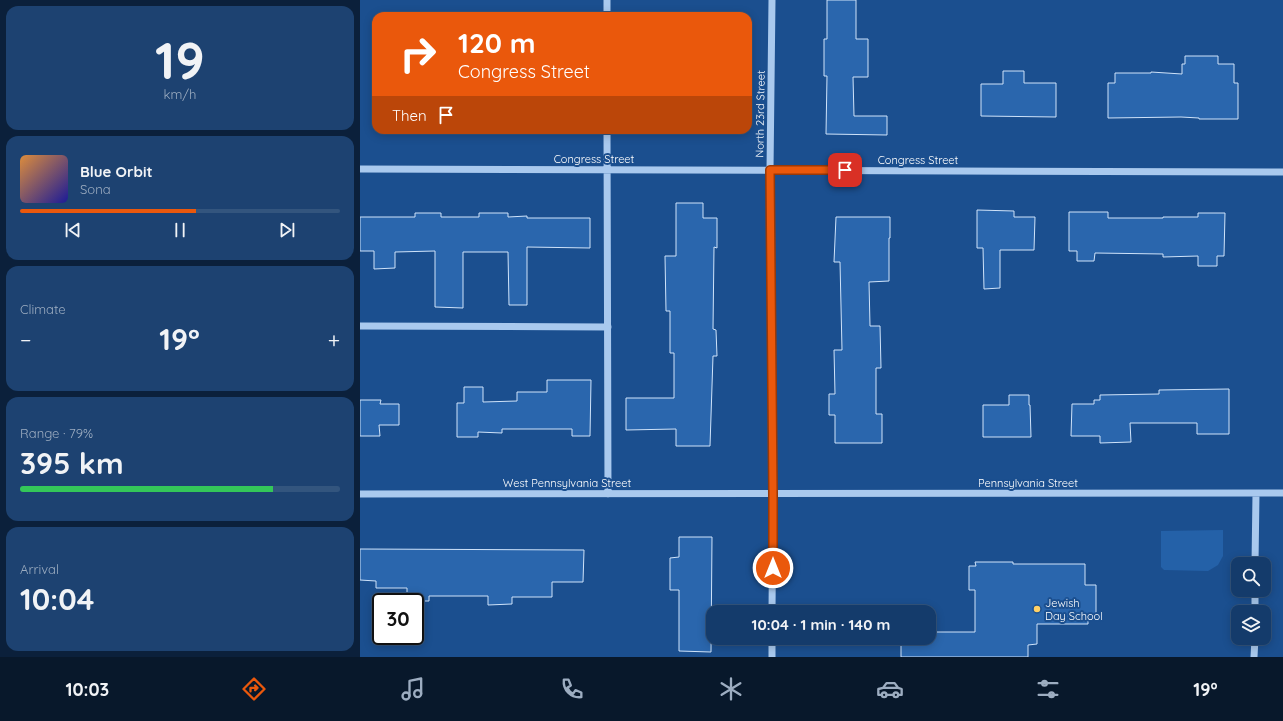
<!DOCTYPE html>
<meta charset="utf-8">
<style>
body{margin:0;font-family:Quicksand,sans-serif;background:#1d4271;color:#f1f3f6;height:100vh;display:flex;flex-direction:column;font-size:15px;white-space:nowrap}
*{box-sizing:border-box;margin:0}
p{font-size:13px;color:#9dadc1}
.icon{flex:none;width:22px;height:22px;fill:none;stroke:currentColor;stroke-width:2;stroke-linecap:round;stroke-linejoin:round}
.map{position:relative;flex:1;overflow:hidden}
.side{display:flex;flex-direction:column;gap:6px;padding:6px;background:#0b203b;width:360px}
.side>*{flex:none}
.top-card{position:absolute;left:12px;top:12px;width:380px;height:122px;border-radius:12px;box-shadow:0 2px 10px #0003,0 0 0 1px #33557e;background:#ea580c;color:#fff;overflow:hidden}
.fabs{position:absolute;left:871px;top:557px;display:grid;gap:8px}
.fabs a{display:grid;place-items:center;width:40px;height:40px;border-radius:8px;background:#143b6b;box-shadow:0 2px 10px #0003,0 0 0 1px #33557e;font-size:20px}
.speed{position:absolute;left:12px;top:593px;display:flex;gap:8px;font-size:20px;font-weight:700;text-align:center}
.speed>*{display:grid;place-content:center;width:52px;height:52px;border-radius:50%;background:#143b6b;box-shadow:0 2px 10px #0003,0 0 0 1px #33557e;line-height:1}
.speed .limit{border:2px solid #111;border-radius:6px;background:#fff;color:#111}
.pin{position:absolute;display:grid;place-items:center;width:34px;height:34px;color:#fff;margin:-17px;border-radius:8px;box-shadow:0 2px 6px #0006}
.me{position:absolute;width:44px;margin:-22px;rotate:0deg;stroke-linejoin:round;filter:drop-shadow(0 0 3px #0008)}
.turn{display:flex;align-items:center;gap:14px;height:84px;padding:0 20px;font-size:18px}
.turn .icon{width:52px;height:52px;stroke-width:2.5}
.turn b{display:block;font-size:28px;line-height:34px}
.then{display:flex;align-items:center;height:38px;padding:0 20px;background:#0003;gap:8px;font-size:15px}
.big{font-size:30px;font-weight:800;line-height:1.1}
.side .widget{flex:1;display:flex;flex-direction:column;justify-content:center;gap:6px;min-width:0;padding:0 14px;border-radius:12px;background:#1d4271}
.side .dial{align-items:center;gap:0}
.dial b{font-size:52px;line-height:1}
.song{display:flex;align-items:center;gap:12px}
.cover{width:48px;height:48px;border-radius:6px;background:linear-gradient(135deg,hsl(30 70% 55%),hsl(240 70% 35%))}
.played{height:4px;border-radius:2px;background:linear-gradient(90deg,#ea580c 55%,#33557e 55%)}
.keys{display:flex;justify-content:space-around;direction:ltr}
.heat{display:flex;justify-content:space-between;align-items:center;font-size:22px;direction:ltr}
.charge{height:6px;border-radius:3px;background:linear-gradient(90deg,#34c759 79%,#33557e 0)}
.trip{position:absolute;left:346px;top:605px;width:230px;height:40px;border-radius:12px;background:#143b6b;box-shadow:0 2px 10px #0003,0 0 0 1px #33557e;font-weight:800;line-height:40px;text-align:center}
.dock{display:flex;height:64px;justify-content:space-around;align-items:center;background:#08182b;color:#9dadc1}
.dock .icon{width:28px;height:28px}
.dock .active{color:#ea580c}
.dock b{font-size:18px;color:#f1f3f6}
main{display:flex;flex:1;min-height:0}
.map>svg:first-child{display:block}
.green{fill:#2461a8}
.building{fill:#2a66ad;stroke:#cfe3fa}
.lines{fill:none;stroke-linecap:round;stroke-linejoin:round}
.minor{stroke:#a9c9ee;stroke-width:7}
.route-casing{stroke:#983908;stroke-width:10}
.route{stroke:#ea580c;stroke-width:7}
.poi-dot{fill:#ffd166;stroke:#1b4f8f;stroke-width:1.5}
.labels{text-anchor:middle;dominant-baseline:central;stroke-width:4;stroke-linejoin:round;paint-order:stroke}
.street-label{font-size:11px;fill:#fff;stroke:#1b4f8f}
.poi-label{font-size:11px;fill:#fff;stroke:#1b4f8f;text-anchor:start}
</style>
<main>
<section class="side">
<div class="widget dial"><b>19</b><p>km/h</p></div>
<div class="widget">
<div class="song"><i class="cover"></i><div><b>Blue Orbit</b><p>Sona</p></div></div>
<div class="played"></div>
<div class="keys"><svg class="icon" aria-label="previous" viewBox="0 0 24 24"><path d="M18 5L8 12l10 7zM5 5v14"/></svg><svg class="icon" aria-label="pause" viewBox="0 0 24 24"><path d="M8 5v14M16 5v14"/></svg><svg class="icon" aria-label="next" viewBox="0 0 24 24"><path d="M6 5l10 7-10 7zM19 5v14"/></svg></div>
</div>
<div class="widget"><p>Climate</p>
<div class="heat"><a>−</a><b class="big">19°</b><a>+</a></div>
</div>
<div class="widget"><p>Range · 79%</p><b class="big">395 km</b><div class="charge"></div></div>
<div class="widget"><p>Arrival</p><b class="big">10:04</b></div>
</section>
<div class="map">
<svg width="923" height="657" viewBox="0 0 923 657">
<rect width="100%" height="100%" fill="#1b4f8f"/>
<path class="green" d="M 863,530 L 863,556 L 858,565 L 848,571 L 804,570 L 801,567 L 801,531 Z"/>
<path class="building" d="M 467,0 L 496,0 L 496,39 L 508,39 L 508,77 L 493,77 L 494,116 L 527,116 L 527,135 L 466,134 L 467,76 L 464,76 L 464,39 L 467,39 Z
M 825,56 L 858,56 L 858,64 L 874,64 L 874,83 L 878,83 L 878,119 L 839,119 L 839,118 L 821,117 L 748,118 L 748,83 L 755,83 L 755,73 L 791,73 L 791,72 L 822,74 L 822,64 L 825,64 Z
M 643,71 L 664,71 L 664,83 L 696,83 L 696,117 L 621,116 L 621,84 L 643,84 Z
M 316,203 L 343,203 L 343,218 L 357,218 L 357,248 L 354,247 L 353,329 L 356,330 L 357,356 L 353,356 L 350,446 L 316,446 L 316,429 L 266,430 L 266,398 L 314,398 L 314,353 L 310,353 L 310,311 L 306,311 L 305,256 L 316,256 Z
M 617,210 L 654,211 L 654,217 L 675,217 L 674,250 L 640,250 L 640,288 L 624,289 L 623,248 L 617,248 Z
M 709,212 L 748,212 L 748,218 L 803,218 L 803,217 L 838,217 L 838,213 L 865,213 L 864,256 L 857,256 L 857,266 L 838,266 L 838,256 L 803,257 L 803,254 L 735,253 L 734,261 L 717,261 L 717,251 L 709,251 Z
M 55,213 L 81,213 L 81,217 L 119,217 L 119,213 L 148,213 L 148,217 L 167,216 L 167,218 L 230,218 L 230,248 L 167,247 L 167,305 L 149,305 L 148,252 L 103,252 L 103,308 L 75,307 L 75,251 L 35,252 L 35,268 L 14,269 L 14,251 L 0,251 L 0,217 L 55,217 Z
M 476,217 L 530,217 L 530,238 L 529,238 L 529,281 L 509,282 L 510,326 L 520,326 L 521,368 L 516,368 L 516,414 L 522,414 L 522,443 L 475,443 L 475,415 L 469,415 L 469,394 L 475,394 L 474,350 L 482,350 L 480,262 L 474,262 Z
M 187,380 L 231,380 L 230,436 L 212,436 L 212,429 L 142,429 L 142,433 L 118,432 L 118,437 L 97,437 L 97,403 L 104,403 L 104,387 L 123,387 L 123,402 L 157,401 L 157,392 L 187,392 Z
M 869,389 L 869,434 L 837,434 L 837,423 L 770,423 L 771,442 L 740,443 L 740,436 L 711,436 L 712,404 L 734,404 L 734,400 L 740,400 L 740,395 L 799,394 L 799,390 Z
M 649,395 L 669,395 L 669,405 L 670,405 L 671,437 L 623,437 L 623,405 L 649,405 Z
M 0,400 L 21,400 L 20,404 L 39,404 L 39,425 L 19,425 L 20,436 L 0,436 Z
M 319,537 L 352,537 L 351,652 L 319,651 L 319,590 L 310,590 L 310,558 L 319,557 Z
M 0,549 L 224,550 L 223,582 L 192,582 L 192,597 L 152,597 L 152,604 L 128,605 L 128,596 L 69,596 L 69,601 L 47,601 L 47,588 L 16,588 L 16,581 L 0,580 Z
M 615,562 L 653,562 L 653,564 L 725,564 L 725,585 L 736,585 L 736,617 L 728,617 L 728,624 L 677,624 L 677,644 L 668,645 L 668,657 L 541,657 L 541,638 L 569,638 L 569,632 L 615,632 L 615,590 L 609,590 L 609,566 L 616,566 Z"/>
<g class="lines">
<path class="minor" d="M 247,0 L 247,16
M 412,0 L 410,170 L 413,494 L 412,612
M 247,130 L 248,494
M 0,169 L 923,172
M 0,326 L 248,327
M 0,494 L 923,493
M 895,564 L 896,494
M 895,612 L 895,590
M 412,657 L 412,638
M 894,657 L 895,638"/>
</g>
<g class="lines">
<defs>
<path id="route" d="M 413,568 L 413,494 L 410,170 L 485,170"/>
</defs>
<use href="#route" class="route-casing"/>
<use href="#route" class="route"/>
</g>
<circle class="poi-dot" cx="677" cy="609" r="4"/>
<g class="labels">
<g class="street-label">
<text transform="translate(400 114) rotate(-89)">North 23rd Street</text>
<text x="234" y="159">Congress Street</text>
<text x="558" y="160">Congress Street</text>
<text x="207" y="483">West Pennsylvania Street</text>
<text x="668" y="483">Pennsylvania Street</text>
</g>
<g class="poi-label">
<text x="685" y="603">Jewish<tspan x="685" dy="13">Day School</tspan></text>
</g>
</g>
</svg>
<div class="fabs">
<a><svg class="icon" aria-label="search" viewBox="0 0 24 24"><circle cx="10" cy="10" r="6"/><path d="M15 15l6 6"/></svg></a>
<a><svg class="icon" aria-label="layers" viewBox="0 0 24 24"><path d="M12 4l9 5-9 5-9-5zM3 14l9 5 9-5"/></svg></a>
</div>
<div class="speed"><div class="limit">30</div></div>
<div class="pin" style="left:485px;top:170px;background:#d93025"><svg class="icon" aria-label="arrive" viewBox="0 0 24 24"><path d="M6 21V4h12l-3 4 3 4H6"/></svg></div>
<svg class="me" style="left:413px;top:568px" viewBox="-20 -20 40 40"><circle r="17" fill="#ea580c" stroke="#fff" stroke-width="3"/><path d="M0-11L8 9 0 5-8 9z" fill="#fff"/></svg>
<div class="trip">10:04 · 1 min · 140 m</div>
<div class="top-card">
<div class="turn"><svg class="icon" aria-label="right" viewBox="0 0 24 24"><path d="M7 20v-9h11M14 6l5 5-5 5"/></svg><div><b>120 m</b>Congress Street</div></div>
<div class="then">Then<svg class="icon" aria-label="arrive" viewBox="0 0 24 24"><path d="M6 21V4h12l-3 4 3 4H6"/></svg></div>
</div>
</div>
</main>
<nav class="dock">
<b>10:03</b>
<svg class="icon active" aria-label="directions" viewBox="0 0 24 24"><path d="M12 3l9 9-9 9-9-9zM9 14v-3h6M13 9l2 2-2 2"/></svg>
<svg class="icon" aria-label="music" viewBox="0 0 24 24"><path d="M9 18V5l10-2v13"/><circle cx="6" cy="18" r="3"/><circle cx="16" cy="16" r="3"/></svg>
<svg class="icon" aria-label="phone" viewBox="0 0 24 24"><path d="M5 4h4l2 5-3 2q2 4 5 5l2-3 5 2v4C11 20 4 13 5 4z"/></svg>
<svg class="icon" aria-label="climate" viewBox="0 0 24 24"><path d="M12 3v18M4 7l16 10M4 17L20 7"/></svg>
<svg class="icon" aria-label="car" viewBox="0 0 24 24"><path d="M5 17H2v-5l4-1 3-4h7l3 4 3 1v5h-3M9 17h6M6 11h13"/><circle cx="7" cy="17" r="2"/><circle cx="17" cy="17" r="2"/></svg>
<svg class="icon" aria-label="filters" viewBox="0 0 24 24"><path d="M4 7h16M4 17h16"/><circle cx="9" cy="7" r="2"/><circle cx="15" cy="17" r="2"/></svg>
<b>19°</b>
</nav>
